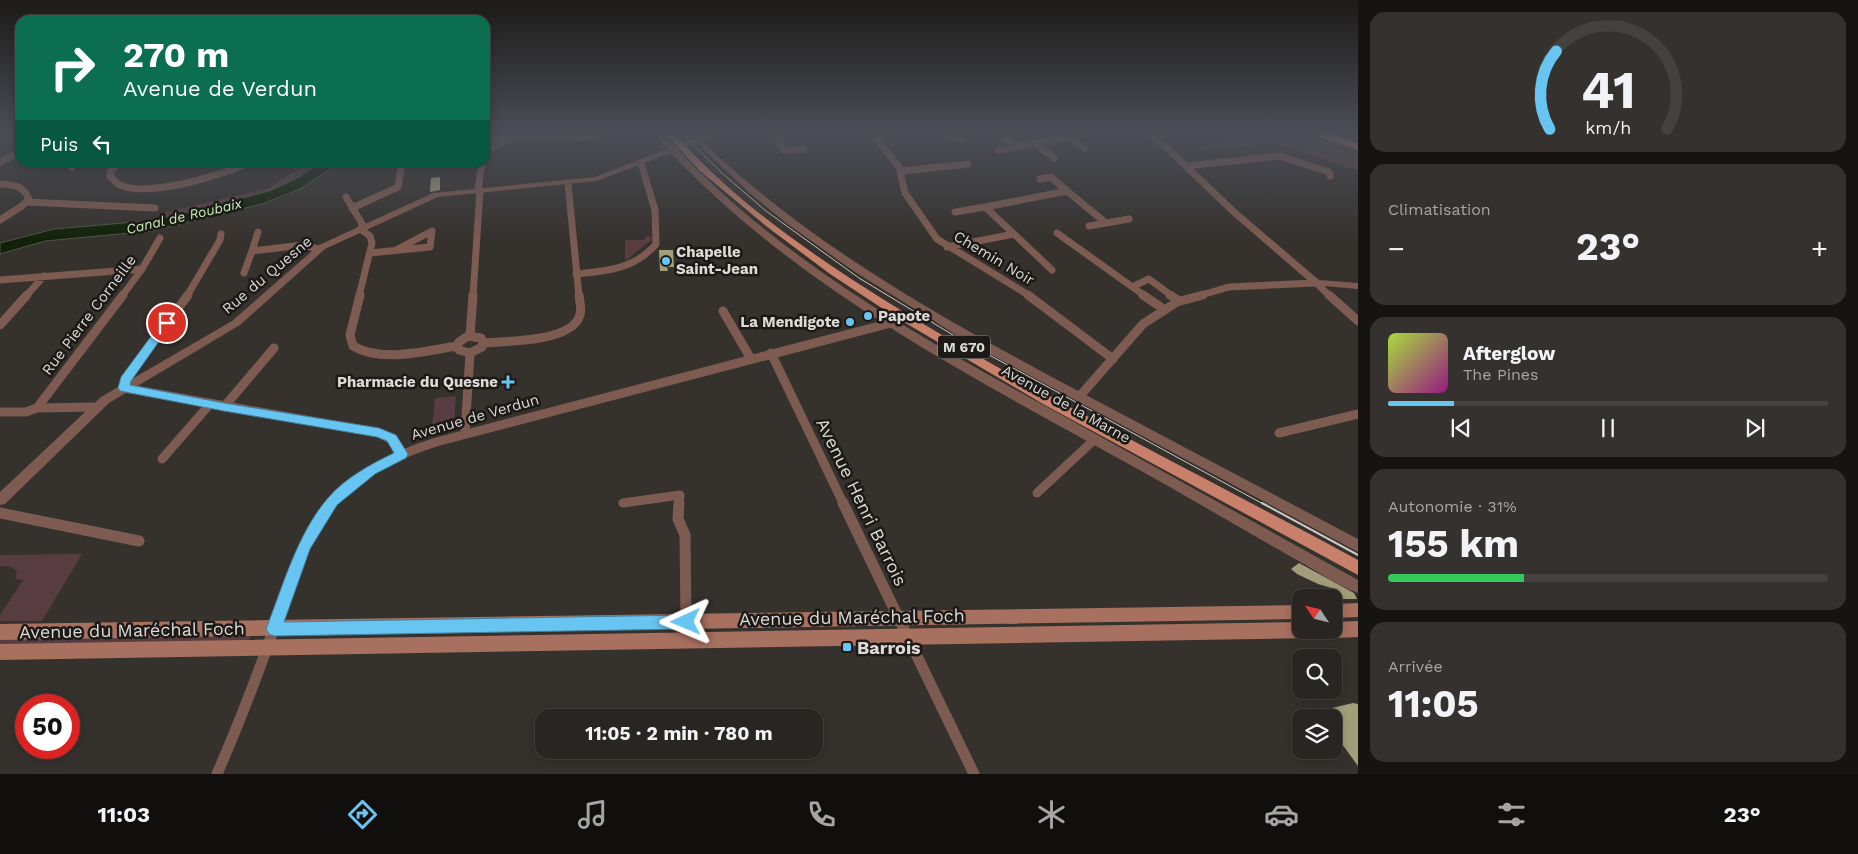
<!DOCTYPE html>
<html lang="fr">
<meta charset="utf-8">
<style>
body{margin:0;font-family:"Work Sans",sans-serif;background:#34312f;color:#f1f3f6;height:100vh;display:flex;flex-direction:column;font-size:19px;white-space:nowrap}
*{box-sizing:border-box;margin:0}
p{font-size:16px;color:#a5a5a5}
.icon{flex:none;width:28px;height:28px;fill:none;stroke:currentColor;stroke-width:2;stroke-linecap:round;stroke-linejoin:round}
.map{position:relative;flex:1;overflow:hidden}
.details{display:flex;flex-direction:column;gap:12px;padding:12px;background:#161413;width:500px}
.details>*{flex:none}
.banner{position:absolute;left:15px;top:15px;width:475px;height:152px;border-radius:15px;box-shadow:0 2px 12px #0003,0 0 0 1px #444240;background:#0b6e4f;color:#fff;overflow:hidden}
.needle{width:32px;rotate:305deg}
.tools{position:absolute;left:1292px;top:589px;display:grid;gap:10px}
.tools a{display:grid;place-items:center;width:50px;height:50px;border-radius:10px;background:#282522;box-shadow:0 2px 12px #0003,0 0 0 1px #444240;font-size:25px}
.speed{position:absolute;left:15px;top:694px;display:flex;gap:10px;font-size:25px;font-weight:700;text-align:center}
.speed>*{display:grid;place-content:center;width:65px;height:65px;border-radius:50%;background:#282522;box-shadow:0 2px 12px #0003,0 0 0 1px #444240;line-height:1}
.speed .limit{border:8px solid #d22;background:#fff;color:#111}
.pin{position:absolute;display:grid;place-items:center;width:42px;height:42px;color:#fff;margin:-21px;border:2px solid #fff;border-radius:50%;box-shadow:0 1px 5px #0007}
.me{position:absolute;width:55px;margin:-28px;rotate:269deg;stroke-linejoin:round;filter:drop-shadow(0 0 4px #0008)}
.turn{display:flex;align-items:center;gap:18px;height:105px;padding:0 25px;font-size:22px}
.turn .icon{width:65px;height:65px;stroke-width:2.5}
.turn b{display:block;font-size:35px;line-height:42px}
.then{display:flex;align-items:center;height:48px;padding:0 25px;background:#0003;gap:10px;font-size:19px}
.big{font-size:38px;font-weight:700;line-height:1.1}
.details .widget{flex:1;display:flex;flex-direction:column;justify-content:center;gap:8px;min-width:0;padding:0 18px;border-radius:15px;background:#34312f}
.details .dial{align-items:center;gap:0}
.dial svg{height:130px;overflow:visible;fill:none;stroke:#444240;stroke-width:7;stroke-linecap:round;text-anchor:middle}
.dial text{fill:#f1f3f6;stroke:none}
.song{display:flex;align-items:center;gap:15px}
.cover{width:60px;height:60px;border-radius:8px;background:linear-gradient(135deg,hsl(80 70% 55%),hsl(310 70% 35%))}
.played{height:5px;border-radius:2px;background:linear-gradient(90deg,#68c4f0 15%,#444240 15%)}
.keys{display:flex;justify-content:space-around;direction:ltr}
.heat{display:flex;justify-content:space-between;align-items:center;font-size:28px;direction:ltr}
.charge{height:8px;border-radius:4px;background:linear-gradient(90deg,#34c759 31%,#444240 0)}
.trip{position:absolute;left:535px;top:709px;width:288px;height:50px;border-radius:15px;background:#282522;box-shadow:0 2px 12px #0003,0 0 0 1px #444240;font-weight:700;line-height:50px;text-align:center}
.tabs{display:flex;height:80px;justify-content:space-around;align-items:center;background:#100f0e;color:#a5a5a5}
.tabs .icon{width:35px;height:35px}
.tabs .selected{color:#68c4f0}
.tabs b{font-size:22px;color:#f1f3f6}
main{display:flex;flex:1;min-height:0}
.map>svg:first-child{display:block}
.green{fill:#573d42}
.water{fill:#112107;stroke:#4e5845}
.building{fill:#a29e79}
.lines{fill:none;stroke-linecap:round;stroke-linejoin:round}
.minor-far2{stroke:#7e5b50;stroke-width:7}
.minor-far1{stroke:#7e5b50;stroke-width:9}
.minor{stroke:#7e5b50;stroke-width:11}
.tertiary{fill:#7e5b50;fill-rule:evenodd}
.secondary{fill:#a8705f;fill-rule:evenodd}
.primary{fill:#c8806a;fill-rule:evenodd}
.motorway{fill:#e58f74;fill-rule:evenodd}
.tram-far1{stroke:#cbc8c5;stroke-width:1}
.tram{stroke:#cbc8c5;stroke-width:2}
.route{fill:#68c4f0;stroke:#447f9c}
.poi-dot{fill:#68c4f0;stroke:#1b1a17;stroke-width:2}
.labels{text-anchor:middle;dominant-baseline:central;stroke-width:5;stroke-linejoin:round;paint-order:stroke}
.far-water-label{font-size:14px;font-style:italic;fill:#c9ecb6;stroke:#1b1a17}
.shield{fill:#1b1a17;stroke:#a2a09d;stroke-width:1}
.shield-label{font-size:14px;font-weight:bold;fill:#dcd9d6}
.poi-label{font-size:15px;font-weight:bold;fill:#dcd9d6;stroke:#1b1a17;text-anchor:start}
.street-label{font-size:15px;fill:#dcd9d6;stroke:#1b1a17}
.near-street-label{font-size:18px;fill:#dcd9d6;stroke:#1b1a17}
.near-poi-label{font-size:18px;font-weight:bold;fill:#dcd9d6;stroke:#1b1a17;text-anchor:start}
</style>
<main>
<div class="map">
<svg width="1358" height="774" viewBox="0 0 1358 774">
<rect width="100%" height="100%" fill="#35312d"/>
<path class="green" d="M 1241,134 L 1313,134 L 1358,150 L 1358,171 L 1275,143 L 1204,151 L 1196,146 L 1236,140 L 1242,137 Z
M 307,163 L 320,163 L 299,177 L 272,190 L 157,220 L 166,212 L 269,188 Z
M 647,236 L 651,237 L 653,240 C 647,242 632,256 625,261 L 625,240 L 643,240 Z
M 456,396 L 454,424 L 432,426 L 435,398 Z
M 82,554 L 42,621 L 0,621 L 0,615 L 23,580 L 15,579 L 17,572 C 12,565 7,566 0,566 L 0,555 Z
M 252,633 L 246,646 L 0,649 L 0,637 Z"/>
<path class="water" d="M 320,163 L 339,163 L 300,189 L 262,204 L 151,231 L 45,241 L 0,254 L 0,243 L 54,229 L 147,221 L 207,208 L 272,190 L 299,177 Z"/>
<path class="building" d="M 440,177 L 440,190 L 430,192 L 431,178 Z
M 659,250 L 673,250 L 674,267 L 667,267 L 668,271 L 660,271 Z
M 1299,563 L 1354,593 L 1357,599 L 1342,599 L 1335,589 L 1318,584 L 1297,574 L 1291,569 Z
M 1353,703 L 1358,704 L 1358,766 L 1334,733 L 1334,718 L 1317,718 L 1317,714 L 1334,711 L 1332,708 Z"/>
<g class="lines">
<path class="minor-far2" d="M 775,134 L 784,150 L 804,149
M 873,134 L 899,167 L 905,193 L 937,239 L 1030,296
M 945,134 L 962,140
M 1000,134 L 1015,147
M 1065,134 L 1085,149
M 485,139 L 501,141
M 1034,143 L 1054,158
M 999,150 L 1068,137
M 485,154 L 504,140 L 511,138 L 598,136
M 0,162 L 20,152
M 86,162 L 117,164
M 119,162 L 111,171 L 110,176 C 112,178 115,182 118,184 C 145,199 224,175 250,162
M 1186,166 L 1280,156 L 1329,172 L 1330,176
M 72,167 L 77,162
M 901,171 L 968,164
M 568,183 L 579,296
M 0,184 C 15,185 22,185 29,199 L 22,206 L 0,220
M 478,190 L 482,162
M 1067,191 L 1106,223 L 1129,219
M 346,197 L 364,227
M 27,202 L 155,208
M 985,207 L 1067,191 L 1051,177 L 1040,179
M 352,208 L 398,187 L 402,162
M 955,212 L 985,207 L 1014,234
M 1089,226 L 1106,223
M 258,232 L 252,251 L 303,245 L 318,249
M 1057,233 L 1145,296
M 947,247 L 1014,234 L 1052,270
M 370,253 L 430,247 L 432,231 L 396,250
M 244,273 L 252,251
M 576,274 C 607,271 635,269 656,244 L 655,210 L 641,163
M 0,280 L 142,269
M 1136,285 L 1149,279 L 1172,296
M 26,296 L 44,276
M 122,296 L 142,269 L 160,238
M 187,296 L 220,240 L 221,234
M 359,296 L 372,243 L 370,236 L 360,229
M 473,296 L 480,190
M 1198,296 L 1229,287 L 1316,283 L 1330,296"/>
<path class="minor-far1" d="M 188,295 L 125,380 L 124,388 L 379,433 L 394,441 L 401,454
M 360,295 L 350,335 L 353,346 C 382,363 425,351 457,346
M 1028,295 L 1113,359
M 1143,295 L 1165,310
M 1170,295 L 1179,301
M 1329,295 L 1358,321
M 723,311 L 751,359
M 0,325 L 27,295
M 468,336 L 481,338 L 483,342 L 482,347 L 470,353 L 459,350 L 457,346 L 459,342 Z
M 470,336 L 473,295
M 483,343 C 506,341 562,342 577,321 C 583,313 580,304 579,295
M 771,353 L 844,505
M 1079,397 L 1143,324 L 1177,302 L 1203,295
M 224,407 L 274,348
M 37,408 L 123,295
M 0,412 L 26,412 L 37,408 L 96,407
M 465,433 L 470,353
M 1279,433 L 1358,414
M 162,459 L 210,404
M 1037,493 L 1095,439
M 623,503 L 680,495 L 679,505
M 331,505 C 358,472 396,455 436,442 L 891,323"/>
<path class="minor" d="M 679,503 L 678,519 L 685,535 L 686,622
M 843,503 L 974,774
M 0,513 L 139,541
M 217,774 C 238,726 257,677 274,628 C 290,585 302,539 332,503"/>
<path class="tertiary" d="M 654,134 L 662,134 L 674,146 L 692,139 L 689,134 L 695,134 L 698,137 L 705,134 L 716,134 L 702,141 C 813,248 949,322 1084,394 C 1176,443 1267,491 1358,539 L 1358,552 L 964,340 L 928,317 L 855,272 L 785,222 L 752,195 L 696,143 L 678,150 C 788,266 928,342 1067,418 C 1164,472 1261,526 1358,580 L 1358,593 C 1336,585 1314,569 1293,558 C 1249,533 1205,507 1161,482 C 990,386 807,297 671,153 L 596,181 L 438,197 L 325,249 L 240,325 L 109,403 L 5,504 L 0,505 L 0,492 L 101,397 L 232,321 L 319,245 L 433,193 L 595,177 L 667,149 Z
M 1144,134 L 1153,134 L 1170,146 L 1237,210 L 1319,280 L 1358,283 L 1358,289 L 1313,285 L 1231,214 L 1164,150 Z"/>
<path class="secondary" d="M 1358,603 L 1358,617 L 1334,618 L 1334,604 Z
M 1301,605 L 1301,619 L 0,640 L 0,624 Z
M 1358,621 L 1358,637 L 1334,638 L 1328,635 L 1326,630 L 1334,630 L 1334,622 Z
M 1301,622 L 1301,630 L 1322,630 L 1320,635 L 1314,638 L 0,660 L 0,644 Z"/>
<path class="primary" d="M 666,134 L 675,134 C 747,217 859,286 954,342 C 1086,419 1223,487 1358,560 L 1358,575 L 1043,404 L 897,318 L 830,274 L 766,226 L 699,170 Z"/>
<path class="motorway" d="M 1317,134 L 1331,134 L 1358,143 L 1358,150 L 1318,136 Z"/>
<path class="tram-far1" d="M 682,134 L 723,174 L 766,211 L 859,278 L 958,338 L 1265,505"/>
<path class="tram" d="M 1262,503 L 1358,555"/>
</g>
<linearGradient id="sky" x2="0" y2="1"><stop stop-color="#1d1b19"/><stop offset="0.55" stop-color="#4b4e57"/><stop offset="1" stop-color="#4b4e57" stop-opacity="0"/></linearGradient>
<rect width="1358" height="242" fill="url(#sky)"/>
<path class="route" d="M 167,319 L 172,323 L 131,381 L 130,385 L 224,403 L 379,428 L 396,435 L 408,454 L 406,458 L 375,474 L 337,505 L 310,549 L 284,622 L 686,615 L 691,617 L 693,622 L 691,627 L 686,629 L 274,636 L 269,634 L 266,629 C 283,586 297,534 328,498 C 345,478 371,464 394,453 L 387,441 L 377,437 L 224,411 L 120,391 L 118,388 L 121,377 L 163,320 Z"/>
<g class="poi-dot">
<circle cx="666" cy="261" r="5"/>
<circle cx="868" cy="316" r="5"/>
<circle cx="850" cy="322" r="5"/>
<path d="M505.5 374.5h5v5h5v5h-5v5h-5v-5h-5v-5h5z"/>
<rect x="842" y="642" width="10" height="10" rx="2.5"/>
</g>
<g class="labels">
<g class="far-water-label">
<text transform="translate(184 216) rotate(-13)">Canal de Roubaix</text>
</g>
<rect class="shield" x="938" y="335.5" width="52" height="23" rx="4"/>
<g class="shield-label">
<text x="964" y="347">M 670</text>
</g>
<g class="poi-label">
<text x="676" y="252">Chapelle<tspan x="676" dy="17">Saint-Jean</tspan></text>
<text x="878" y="316">Papote</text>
<text x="840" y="322" text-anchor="end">La Mendigote</text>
<text x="498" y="382" text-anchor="end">Pharmacie du Quesne</text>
</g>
<g class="street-label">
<text transform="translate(994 258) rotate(31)">Chemin Noir</text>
<text transform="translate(267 275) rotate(-40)">Rue du Quesne</text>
<text transform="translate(89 315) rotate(-53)">Rue Pierre Corneille</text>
<text transform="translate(1066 404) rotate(29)">Avenue de la Marne</text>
<text transform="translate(475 417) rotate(-16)">Avenue de Verdun</text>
</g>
<g class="near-street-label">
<text transform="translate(862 502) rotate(64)">Avenue Henri Barrois</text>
<text transform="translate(852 617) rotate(-1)">Avenue du Maréchal Foch</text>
<text transform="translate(132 630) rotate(-1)">Avenue du Maréchal Foch</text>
</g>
<g class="near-poi-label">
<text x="857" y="647">Barrois</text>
</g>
</g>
</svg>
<div class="tools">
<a><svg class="needle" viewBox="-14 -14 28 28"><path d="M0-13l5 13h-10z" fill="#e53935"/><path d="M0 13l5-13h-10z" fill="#a5a5a5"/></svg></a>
<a><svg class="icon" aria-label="search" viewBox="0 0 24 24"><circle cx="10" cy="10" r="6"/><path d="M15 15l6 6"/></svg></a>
<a><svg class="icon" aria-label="layers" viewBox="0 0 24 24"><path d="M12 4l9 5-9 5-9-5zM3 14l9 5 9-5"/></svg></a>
</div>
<div class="speed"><div class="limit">50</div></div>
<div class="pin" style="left:167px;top:323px;background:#d93025"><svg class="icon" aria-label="arrive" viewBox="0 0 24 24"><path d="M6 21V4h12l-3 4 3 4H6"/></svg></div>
<svg class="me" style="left:686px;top:622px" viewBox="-20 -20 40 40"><path d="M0-17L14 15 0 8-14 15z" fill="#68c4f0" stroke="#fff" stroke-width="4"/></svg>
<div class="trip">11:05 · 2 min · 780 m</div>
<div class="banner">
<div class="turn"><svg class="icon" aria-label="right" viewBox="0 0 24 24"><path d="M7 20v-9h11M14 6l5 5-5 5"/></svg><div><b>270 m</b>Avenue de Verdun</div></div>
<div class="then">Puis<svg class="icon" aria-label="left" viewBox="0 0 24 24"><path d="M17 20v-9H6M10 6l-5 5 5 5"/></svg></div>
</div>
</div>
<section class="details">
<div class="widget dial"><svg viewBox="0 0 100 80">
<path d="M14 69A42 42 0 1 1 86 69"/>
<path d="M14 69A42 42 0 0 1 18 21" stroke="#68c4f0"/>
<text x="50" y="56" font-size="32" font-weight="700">41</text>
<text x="50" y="72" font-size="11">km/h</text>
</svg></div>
<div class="widget"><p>Climatisation</p>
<div class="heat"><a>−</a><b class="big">23°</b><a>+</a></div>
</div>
<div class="widget">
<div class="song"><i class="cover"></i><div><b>Afterglow</b><p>The Pines</p></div></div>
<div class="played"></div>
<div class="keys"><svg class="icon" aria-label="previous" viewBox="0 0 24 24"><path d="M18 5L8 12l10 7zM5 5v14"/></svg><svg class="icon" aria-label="pause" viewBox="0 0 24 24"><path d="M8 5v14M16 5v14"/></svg><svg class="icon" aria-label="next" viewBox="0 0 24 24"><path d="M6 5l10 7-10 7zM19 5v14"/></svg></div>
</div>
<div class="widget"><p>Autonomie · 31%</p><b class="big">155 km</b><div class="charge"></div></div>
<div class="widget"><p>Arrivée</p><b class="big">11:05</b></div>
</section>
</main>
<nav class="tabs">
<b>11:03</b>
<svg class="icon selected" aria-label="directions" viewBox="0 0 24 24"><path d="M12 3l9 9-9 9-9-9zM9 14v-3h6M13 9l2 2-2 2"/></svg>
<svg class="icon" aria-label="music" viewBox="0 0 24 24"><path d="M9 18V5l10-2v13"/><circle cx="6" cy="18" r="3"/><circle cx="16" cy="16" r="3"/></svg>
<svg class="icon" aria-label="phone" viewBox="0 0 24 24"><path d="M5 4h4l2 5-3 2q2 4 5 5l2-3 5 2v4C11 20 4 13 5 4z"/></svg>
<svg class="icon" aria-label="climate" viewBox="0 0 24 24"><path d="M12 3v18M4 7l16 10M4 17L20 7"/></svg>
<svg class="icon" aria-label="car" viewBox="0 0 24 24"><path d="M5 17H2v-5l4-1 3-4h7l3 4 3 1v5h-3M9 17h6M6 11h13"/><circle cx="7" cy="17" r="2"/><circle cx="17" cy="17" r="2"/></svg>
<svg class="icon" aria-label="filters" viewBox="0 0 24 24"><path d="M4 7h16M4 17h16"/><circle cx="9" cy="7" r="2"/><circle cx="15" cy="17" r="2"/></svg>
<b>23°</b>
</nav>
